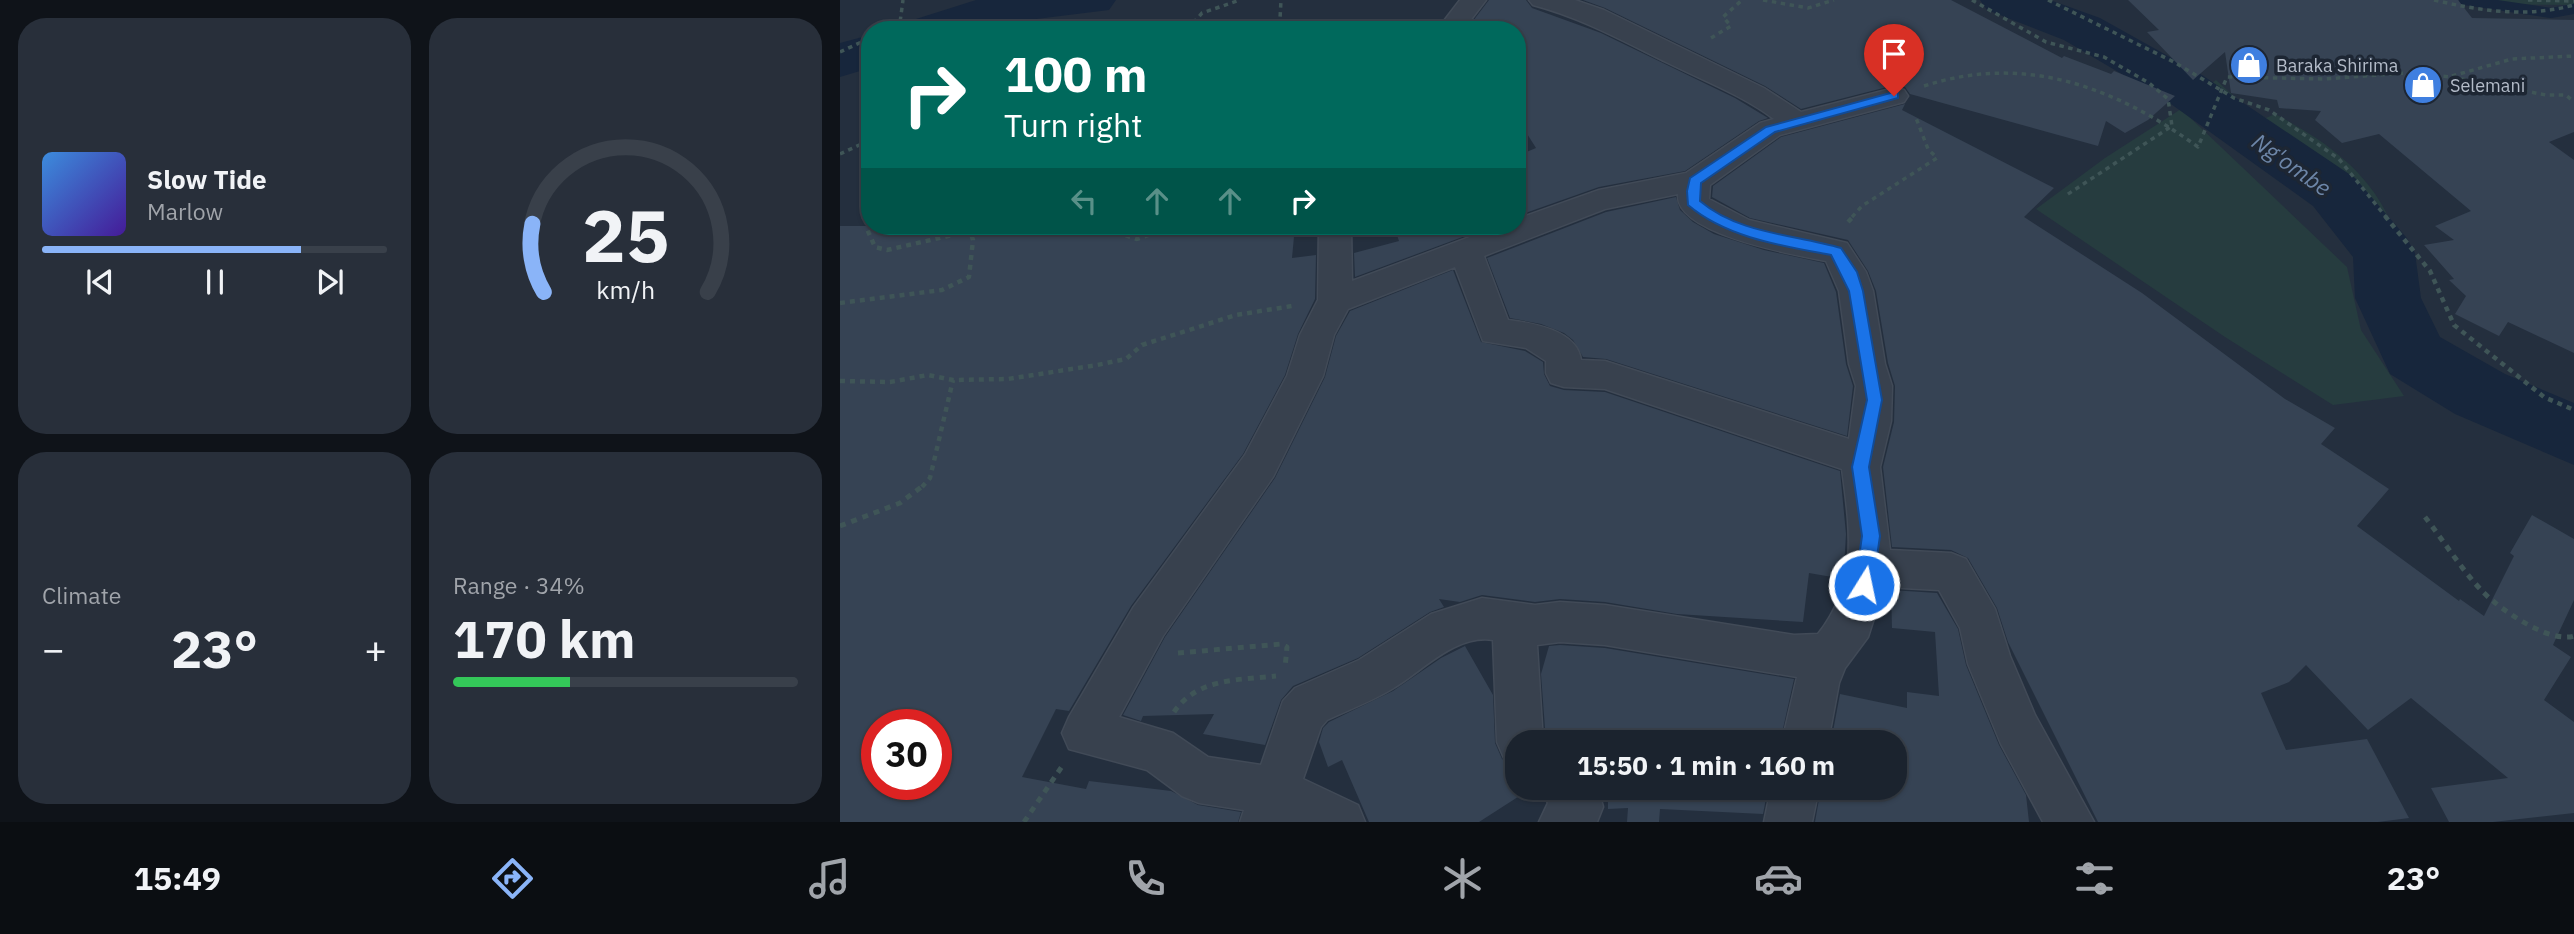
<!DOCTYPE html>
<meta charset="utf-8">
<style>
body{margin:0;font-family:"IBM Plex Sans",sans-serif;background:#282f3a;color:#f1f3f6;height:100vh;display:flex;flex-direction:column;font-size:26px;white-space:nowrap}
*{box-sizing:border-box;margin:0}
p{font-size:23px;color:#a0a4aa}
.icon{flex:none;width:38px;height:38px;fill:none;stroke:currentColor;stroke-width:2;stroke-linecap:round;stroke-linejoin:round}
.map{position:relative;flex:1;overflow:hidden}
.details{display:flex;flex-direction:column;gap:18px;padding:18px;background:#0f1319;width:840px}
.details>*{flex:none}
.hud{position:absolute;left:21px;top:21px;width:665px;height:214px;border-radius:28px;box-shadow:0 2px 5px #0004,0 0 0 2px #39404a;background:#00695c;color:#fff;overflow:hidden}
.speed{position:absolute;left:21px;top:709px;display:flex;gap:14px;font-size:35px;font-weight:700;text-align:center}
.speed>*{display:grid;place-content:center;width:91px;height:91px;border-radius:50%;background:#1b232e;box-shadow:0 2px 5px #0004,0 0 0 2px #39404a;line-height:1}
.speed .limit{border:10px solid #d22;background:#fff;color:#111}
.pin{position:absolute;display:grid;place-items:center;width:60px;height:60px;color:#fff;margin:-72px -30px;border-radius:50% 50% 50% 0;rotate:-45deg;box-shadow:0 0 7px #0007}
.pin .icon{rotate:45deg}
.me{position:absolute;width:77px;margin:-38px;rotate:10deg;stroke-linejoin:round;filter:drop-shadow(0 0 5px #0008)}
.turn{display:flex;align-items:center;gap:24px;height:147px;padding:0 28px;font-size:32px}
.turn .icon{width:91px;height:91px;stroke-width:2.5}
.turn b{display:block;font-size:49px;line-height:60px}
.lanes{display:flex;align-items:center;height:66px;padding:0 28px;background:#0003;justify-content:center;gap:35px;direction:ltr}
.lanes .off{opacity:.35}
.big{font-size:52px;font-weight:800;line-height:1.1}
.details .tile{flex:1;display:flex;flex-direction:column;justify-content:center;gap:10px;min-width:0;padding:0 24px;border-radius:28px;background:#282f3a}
.details .dial{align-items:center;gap:0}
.dial svg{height:182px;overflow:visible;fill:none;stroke:#39404a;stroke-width:7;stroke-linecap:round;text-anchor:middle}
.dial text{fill:#f1f3f6;stroke:none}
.song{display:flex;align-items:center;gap:21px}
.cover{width:84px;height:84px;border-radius:10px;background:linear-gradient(135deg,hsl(210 70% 55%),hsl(260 70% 35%))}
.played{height:7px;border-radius:4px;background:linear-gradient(90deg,#8ab4f8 75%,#39404a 75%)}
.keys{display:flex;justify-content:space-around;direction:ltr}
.heat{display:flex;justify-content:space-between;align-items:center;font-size:38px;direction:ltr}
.charge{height:10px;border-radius:5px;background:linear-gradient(90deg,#34c759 34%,#39404a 0)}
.details .tiles{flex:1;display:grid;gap:18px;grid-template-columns:repeat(2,1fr)}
.trip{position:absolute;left:665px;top:730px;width:402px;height:70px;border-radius:28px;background:#1b232e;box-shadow:0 2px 5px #0004,0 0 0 2px #39404a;font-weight:800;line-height:70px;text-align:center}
.tabs{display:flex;height:112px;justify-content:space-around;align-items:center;background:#0b0e12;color:#a0a4aa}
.tabs .icon{width:49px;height:49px}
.tabs .on{color:#8ab4f8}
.tabs b{font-size:32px;color:#f1f3f6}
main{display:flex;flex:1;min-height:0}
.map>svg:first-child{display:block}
.green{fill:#263c3f}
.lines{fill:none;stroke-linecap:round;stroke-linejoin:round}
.stream{stroke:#17263c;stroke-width:10}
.river{fill:#17263c;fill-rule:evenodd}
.building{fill:#364354;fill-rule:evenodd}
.minor-casing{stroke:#414a57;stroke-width:3}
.path-far2{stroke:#3f5557;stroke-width:3.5;stroke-dasharray:4.5 4.5;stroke-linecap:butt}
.path-far1{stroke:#3f5557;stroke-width:4.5;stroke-dasharray:5 5;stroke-linecap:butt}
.path{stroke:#3f5557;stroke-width:5;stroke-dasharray:6 6;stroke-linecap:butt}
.minor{fill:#38414e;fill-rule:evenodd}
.route{fill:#1a73e8;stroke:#114b97;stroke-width:2}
.labels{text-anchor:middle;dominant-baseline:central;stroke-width:7;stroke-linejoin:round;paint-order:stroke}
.far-poi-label{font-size:18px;fill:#b4bcc9;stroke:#1d2633;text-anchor:start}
.water-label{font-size:23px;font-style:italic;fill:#6d86a8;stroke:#1d2633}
</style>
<main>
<section class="details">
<div class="tiles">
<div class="tile">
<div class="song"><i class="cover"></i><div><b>Slow Tide</b><p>Marlow</p></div></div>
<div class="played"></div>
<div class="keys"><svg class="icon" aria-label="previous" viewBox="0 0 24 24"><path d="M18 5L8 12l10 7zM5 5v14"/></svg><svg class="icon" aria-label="pause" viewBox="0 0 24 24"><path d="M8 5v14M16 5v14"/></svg><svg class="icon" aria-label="next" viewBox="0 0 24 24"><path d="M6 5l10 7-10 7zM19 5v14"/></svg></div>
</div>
<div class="tile dial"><svg viewBox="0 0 100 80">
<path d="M14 69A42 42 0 1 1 86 69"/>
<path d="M14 69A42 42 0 0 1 9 39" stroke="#8ab4f8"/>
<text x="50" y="56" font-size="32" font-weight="700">25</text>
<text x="50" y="72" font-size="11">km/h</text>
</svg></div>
<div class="tile"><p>Climate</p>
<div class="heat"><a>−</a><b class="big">23°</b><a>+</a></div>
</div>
<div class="tile"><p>Range · 34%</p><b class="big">170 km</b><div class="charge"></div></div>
</div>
</section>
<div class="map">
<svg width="1734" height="822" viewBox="0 0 1734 822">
<rect width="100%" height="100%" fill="#242f3e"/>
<path class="green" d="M 1619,0 L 1734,0 L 1734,5 L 1633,4 Z
M 1376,80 L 1401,103 L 1426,118 L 1435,114 C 1481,138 1525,168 1548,216 L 1519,224 L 1451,189 L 1424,160 L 1437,156 L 1350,101 Z
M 1341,109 L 1507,267 L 1521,330 L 1564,396 L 1493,405 L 1385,337 L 1196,209 L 1265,158 Z"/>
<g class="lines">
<path class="stream" d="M 1624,0 L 1711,13 L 1734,9"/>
<path class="river" d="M 136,0 L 276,0 L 269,10 L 164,23 L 145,30 L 69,30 L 76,19 Z
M 1140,0 L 1210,0 L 1260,18 L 1362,75 L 1515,178 L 1566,237 L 1575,253 L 1581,298 L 1600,337 L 1665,374 L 1734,403 L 1734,465 L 1615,414 L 1550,374 L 1515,298 L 1513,257 L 1473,206 L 1324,99 L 1224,40 L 1147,10 Z
M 30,35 L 30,68 L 0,77 L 0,43 Z"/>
</g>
<path class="building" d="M 649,0 L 686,0 L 692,8 L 761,33 L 895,98 L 928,118 L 919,121 L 845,171 L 759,187 L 677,216 L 677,156 L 696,148 L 677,118 L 677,30 L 645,30 L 633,21 Z
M 743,0 L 1111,0 L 1222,58 L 1224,56 L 1271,74 L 1274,71 L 1335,96 L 1308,120 L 1285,133 L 1266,121 L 1258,146 L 1070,94 L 1065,87 L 1055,85 L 961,109 L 925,86 L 765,8 Z
M 1288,0 L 1618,0 L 1632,18 L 1734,20 L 1734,132 L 1709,142 L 1734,160 L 1734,353 L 1668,322 L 1659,336 L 1615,314 L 1626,296 L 1609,280 L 1614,279 L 1584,245 L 1614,240 L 1595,226 L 1631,211 L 1539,134 L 1502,143 L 1475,120 L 1481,111 L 1439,108 L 1437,100 L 1391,93 L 1385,52 L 1353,80 L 1307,32 L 1319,30 Z
M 1065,104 L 1062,110 L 1214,188 L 1184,217 L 1302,293 L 1445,399 L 1495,428 L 1481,444 L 1549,489 L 1517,526 L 1619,601 L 1620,599 L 1644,616 L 1674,556 L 1670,553 L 1692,515 L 1734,539 L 1734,600 L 1713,645 L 1731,657 L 1704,700 L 1734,722 L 1734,813 L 1653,822 L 1609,822 L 1591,788 L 1668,778 L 1571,698 L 1528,730 L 1466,665 L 1449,682 L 1421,693 L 1446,750 L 1527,739 L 1569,818 L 1538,822 L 1258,822 L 1168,642 L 1157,608 L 1128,558 L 1111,550 L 1052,547 L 1043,467 L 1054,422 L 1055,386 L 1048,363 L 1036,291 L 1028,271 L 1008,240 L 910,218 L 872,197 L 873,186 L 941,137 Z
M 836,197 L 840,210 L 853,222 L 874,234 L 924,250 L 984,263 L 996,292 L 1006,364 L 1013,386 L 1007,436 L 766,359 L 743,357 L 733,340 L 724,333 L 701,324 L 670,318 L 647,258 L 766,212 Z
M 0,226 L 455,226 L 452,258 L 476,255 L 475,299 L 458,334 L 445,375 L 403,454 L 291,606 L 229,711 L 216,709 L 182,777 L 246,789 L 249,781 L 331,791 L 358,805 L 401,812 L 398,822 L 0,822 ZM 37,724 L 96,724 L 96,784 L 37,784 Z
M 554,226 L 652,226 L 515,277 L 514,253 L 559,241 Z
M 613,270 L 641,342 L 685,351 L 703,362 L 704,374 L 710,386 L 724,390 L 765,392 L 1000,471 L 1006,534 L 1004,568 L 994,565 L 992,577 L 969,573 L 963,622 L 837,614 L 765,602 L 720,599 L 695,602 L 642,595 L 620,602 L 599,599 L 604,607 L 590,612 L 518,658 L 453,686 L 441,700 L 425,745 L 363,734 L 374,714 L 303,716 L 301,721 L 283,715 L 325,637 L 435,478 L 485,377 L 496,336 L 510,311 Z
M 1051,590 L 1097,593 L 1118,629 L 1126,665 L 1159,745 L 1186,795 L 1189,822 L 975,822 L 981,788 L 1055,788 L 1055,742 L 991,742 L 1000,694 L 1067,708 L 1067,692 L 1099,696 L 1095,632 L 1052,628 Z
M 720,645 L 765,648 L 954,679 L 940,742 L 706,742 L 701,674 L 709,646 Z
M 625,646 L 653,695 L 655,743 L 662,759 L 674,766 L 677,771 L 677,788 L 686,788 L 687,791 L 639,822 L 529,822 L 502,760 L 488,767 L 479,742 L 483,728 L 489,722 L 553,691 L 601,658 Z
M 768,788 L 928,788 L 923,814 L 820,809 L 819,822 L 787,822 L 788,808 L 768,809 Z"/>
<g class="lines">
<defs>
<path id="minor" d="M 620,0 L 646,0 L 623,30 L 597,30 Z
M 689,0 L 735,0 L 764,10 L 924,88 L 961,112 L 1054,88 L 1064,90 L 1068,96 L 1064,102 L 940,135 L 870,185 L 869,199 L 909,220 L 1007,243 L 1026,272 L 1033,291 L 1045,364 L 1052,386 L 1051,421 L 1040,467 L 1050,550 L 1111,553 L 1126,559 L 1155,609 L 1170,656 L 1195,715 L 1254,822 L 1203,822 L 1161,744 L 1128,664 L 1120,628 L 1099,590 L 1044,587 L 1028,637 L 1005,668 L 999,683 L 988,742 L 942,742 L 957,677 L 765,645 L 720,642 L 697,645 L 703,742 L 677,742 L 677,764 L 664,758 L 657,742 L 653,640 C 615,634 583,671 552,689 C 532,701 508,710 487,720 L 481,727 L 463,779 L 518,805 L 525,822 L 400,822 L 404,810 L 359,803 L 342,796 L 307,770 L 229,749 L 222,733 L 229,717 L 293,608 L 405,455 L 447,376 L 460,335 L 478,300 L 479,226 L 511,226 L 512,281 L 659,226 L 677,226 L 677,219 L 759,190 L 846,173 L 920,123 L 934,119 C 902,95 864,81 828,63 C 783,41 742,18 693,5 ZM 838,194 C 834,234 956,255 986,261 L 999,291 L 1009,364 L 1016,386 L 1009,439 L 765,361 L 741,360 C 737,330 692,323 668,320 L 644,256 L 765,209 ZM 615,267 L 643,341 L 686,348 L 706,361 L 706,373 L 711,383 L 724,387 L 765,389 L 1002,469 C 1010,530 1019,582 978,634 L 954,635 L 765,605 L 720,602 L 695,605 L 642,598 L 591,614 L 519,660 L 455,688 L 443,701 L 421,765 L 368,757 L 333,733 L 279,717 L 323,636 L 433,477 L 483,376 L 494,335 L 508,309 Z
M 701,788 L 758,788 L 763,807 L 757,822 L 699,822 L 708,803 Z
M 931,788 L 979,788 L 972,822 L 924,822 Z"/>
</defs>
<use href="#minor" class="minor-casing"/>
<path class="path-far2" d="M 923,0 L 968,8 L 994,0
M 1132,0 L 1206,42 L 1264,57 L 1309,83 L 1328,99 L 1332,126 L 1225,196
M 1208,0 L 1334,62 L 1394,98 L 1429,110 L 1499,159 L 1546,217
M 1594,0 C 1641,11 1686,18 1734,5
M 1688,0 L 1734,1
M 59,30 L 63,0
M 362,30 L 355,21 L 362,13 L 400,0
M 411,30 L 433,24
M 429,30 L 440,19 L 441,0
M 871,38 L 891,26 L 883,17 L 902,0
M 0,52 L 30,38
M 1612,76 L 1672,59 L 1734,56
M 1084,86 C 1185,53 1275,87 1358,147 L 1387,77 L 1485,79 L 1566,73 L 1611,77 L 1706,95 L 1726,95 L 1734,102
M 0,154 L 30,140
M 1012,217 L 1022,206 L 1097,158 L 1088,149 L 1076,118"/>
<path class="path-far1" d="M 1545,216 L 1590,271 L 1614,325 L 1704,397 L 1734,410
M 1008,222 L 1014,216
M 282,226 L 285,235 L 297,239 L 334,226
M 0,303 L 102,290 L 129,277 L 133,240 L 130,231 L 47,250 L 35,247 L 27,229 L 30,223
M 0,381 L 50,382 L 88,375 L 113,380 L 168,379 L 257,365 L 286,359 L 302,345 L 396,315 L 452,306
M 82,487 L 90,478 L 113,380"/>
<path class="path" d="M 1585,517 C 1604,541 1630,583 1653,601 C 1671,616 1712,643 1734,636
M 0,526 L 60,503 L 84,485
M 338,653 L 441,644 L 447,647 L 445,668
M 334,712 C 357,678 399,680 436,676
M 184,822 L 223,765"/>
<use href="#minor" class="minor"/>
</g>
<path class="route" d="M 1054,92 L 1058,93 L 1058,98 L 935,132 L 861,183 L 860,201 C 899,234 953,234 1001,248 L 1017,272 L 1023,291 L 1042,400 L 1029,467 L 1040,536 L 1033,585 L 1030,591 L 1024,594 L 1017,591 L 1015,585 L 1022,536 L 1012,467 L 1027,400 L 1009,291 L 991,255 C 943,246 887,238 848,205 L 847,191 L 850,178 L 926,127 Z"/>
<defs>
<symbol id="shop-disc" viewBox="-11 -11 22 22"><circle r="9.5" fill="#3f7fe0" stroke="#1d2633"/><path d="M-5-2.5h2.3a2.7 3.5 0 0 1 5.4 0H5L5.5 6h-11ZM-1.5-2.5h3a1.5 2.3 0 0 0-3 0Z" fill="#fff"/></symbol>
</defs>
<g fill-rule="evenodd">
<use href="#shop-disc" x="1387" y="43" width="44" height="44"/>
<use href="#shop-disc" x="1561" y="63" width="44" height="44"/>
</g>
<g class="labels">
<g class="far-poi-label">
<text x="1436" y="65">Baraka Shirima</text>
<text x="1610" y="85">Selemani</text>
</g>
<g class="water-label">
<text transform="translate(1452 164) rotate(35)">Ng'ombe</text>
</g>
</g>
</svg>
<div class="speed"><div class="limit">30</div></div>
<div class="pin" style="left:1054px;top:96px;background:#d93025"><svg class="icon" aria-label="arrive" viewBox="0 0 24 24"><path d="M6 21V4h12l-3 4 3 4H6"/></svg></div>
<svg class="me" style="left:1024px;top:585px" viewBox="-20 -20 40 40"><circle r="17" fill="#1a73e8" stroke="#fff" stroke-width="3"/><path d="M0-11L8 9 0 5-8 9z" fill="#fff"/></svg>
<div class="trip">15:50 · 1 min · 160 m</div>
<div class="hud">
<div class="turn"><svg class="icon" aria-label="right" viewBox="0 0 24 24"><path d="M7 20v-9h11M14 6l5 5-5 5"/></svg><div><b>100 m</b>Turn right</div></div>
<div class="lanes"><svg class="icon off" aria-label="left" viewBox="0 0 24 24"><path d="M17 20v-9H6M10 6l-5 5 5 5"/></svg><svg class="icon off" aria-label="ahead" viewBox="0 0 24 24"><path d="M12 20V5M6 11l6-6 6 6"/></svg><svg class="icon off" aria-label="ahead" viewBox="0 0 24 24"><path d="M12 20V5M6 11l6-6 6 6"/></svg><svg class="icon" aria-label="right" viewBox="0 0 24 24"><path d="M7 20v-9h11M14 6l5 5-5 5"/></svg></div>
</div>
</div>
</main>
<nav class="tabs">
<b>15:49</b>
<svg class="icon on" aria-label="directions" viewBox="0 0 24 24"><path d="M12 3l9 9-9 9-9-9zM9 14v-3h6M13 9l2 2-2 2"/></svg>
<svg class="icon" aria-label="music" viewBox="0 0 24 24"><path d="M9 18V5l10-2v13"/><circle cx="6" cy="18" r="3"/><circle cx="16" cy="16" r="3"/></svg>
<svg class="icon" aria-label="phone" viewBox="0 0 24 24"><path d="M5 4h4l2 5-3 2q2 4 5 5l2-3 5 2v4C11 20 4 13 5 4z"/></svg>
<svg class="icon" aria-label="climate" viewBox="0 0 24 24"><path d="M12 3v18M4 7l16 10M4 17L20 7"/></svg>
<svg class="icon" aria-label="car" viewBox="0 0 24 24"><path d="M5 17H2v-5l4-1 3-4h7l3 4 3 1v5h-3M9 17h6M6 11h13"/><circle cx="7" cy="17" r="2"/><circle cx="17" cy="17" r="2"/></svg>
<svg class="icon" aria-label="filters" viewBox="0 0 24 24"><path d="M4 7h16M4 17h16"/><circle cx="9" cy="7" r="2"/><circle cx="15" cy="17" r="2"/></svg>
<b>23°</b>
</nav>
